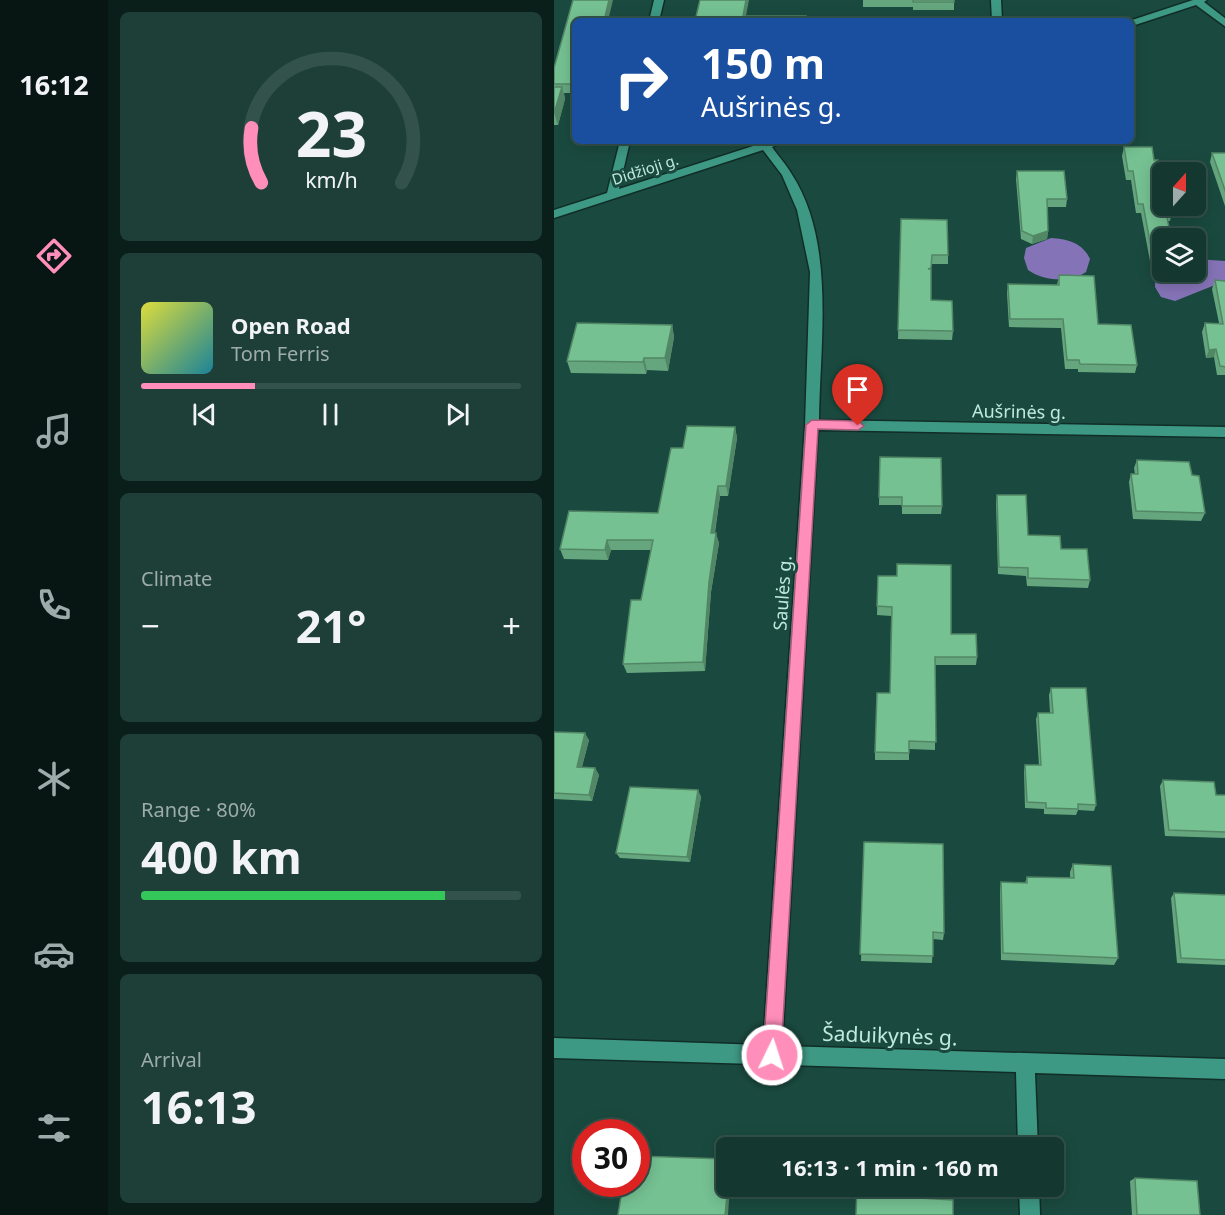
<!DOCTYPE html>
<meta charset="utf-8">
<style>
body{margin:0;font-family:"Noto Sans",sans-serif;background:#1d3f37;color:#f1f3f6;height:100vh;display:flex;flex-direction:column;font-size:22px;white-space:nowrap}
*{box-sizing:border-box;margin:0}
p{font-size:20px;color:#9dacaa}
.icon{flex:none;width:33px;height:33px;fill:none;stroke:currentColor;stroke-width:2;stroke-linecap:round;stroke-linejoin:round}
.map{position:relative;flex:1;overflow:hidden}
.side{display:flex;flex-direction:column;gap:12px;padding:12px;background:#0b1f1a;width:446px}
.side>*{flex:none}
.top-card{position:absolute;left:18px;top:18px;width:562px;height:126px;border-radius:9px;box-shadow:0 3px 15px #0003,0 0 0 2px #33524b;background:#1a4fa0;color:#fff;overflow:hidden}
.needle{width:39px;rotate:21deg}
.buttons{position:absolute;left:598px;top:162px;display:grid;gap:12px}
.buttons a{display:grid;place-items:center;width:54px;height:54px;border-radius:9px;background:#14382f;box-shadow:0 3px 15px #0003,0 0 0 2px #33524b;font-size:30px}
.speed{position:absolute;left:18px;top:1119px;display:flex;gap:12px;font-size:30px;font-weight:700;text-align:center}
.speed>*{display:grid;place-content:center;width:78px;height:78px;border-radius:50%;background:#14382f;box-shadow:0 3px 15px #0003,0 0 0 2px #33524b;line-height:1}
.speed .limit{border:9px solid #d22;background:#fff;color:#111}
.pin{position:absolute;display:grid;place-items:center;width:51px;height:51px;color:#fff;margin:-62px -26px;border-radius:50% 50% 50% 0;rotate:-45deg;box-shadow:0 0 6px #0007}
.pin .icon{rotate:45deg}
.me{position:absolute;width:66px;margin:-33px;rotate:4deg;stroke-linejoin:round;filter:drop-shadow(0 0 4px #0008)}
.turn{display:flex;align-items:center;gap:21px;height:126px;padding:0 30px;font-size:27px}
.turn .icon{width:78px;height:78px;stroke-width:2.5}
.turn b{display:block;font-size:42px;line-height:51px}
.big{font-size:45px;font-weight:700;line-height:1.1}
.side .tile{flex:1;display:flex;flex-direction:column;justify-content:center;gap:9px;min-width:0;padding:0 21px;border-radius:9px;background:#1d3f37}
.side .dial{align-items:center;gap:0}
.dial svg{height:156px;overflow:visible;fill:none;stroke:#33524b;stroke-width:7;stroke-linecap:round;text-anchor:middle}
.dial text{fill:#f1f3f6;stroke:none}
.song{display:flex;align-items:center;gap:18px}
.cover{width:72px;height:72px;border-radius:9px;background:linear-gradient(135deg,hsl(60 70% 55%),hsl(190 70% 35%))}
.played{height:6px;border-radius:3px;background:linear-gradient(90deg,#ff8ebb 30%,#33524b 30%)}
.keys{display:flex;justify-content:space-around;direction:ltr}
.heat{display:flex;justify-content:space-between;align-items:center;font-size:33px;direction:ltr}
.charge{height:9px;border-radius:4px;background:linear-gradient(90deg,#34c759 80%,#33524b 0)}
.trip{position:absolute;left:162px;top:1137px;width:348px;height:60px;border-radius:9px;background:#14382f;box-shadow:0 3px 15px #0003,0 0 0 2px #33524b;font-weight:700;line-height:60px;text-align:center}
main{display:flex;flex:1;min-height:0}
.menu{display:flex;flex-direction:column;width:108px;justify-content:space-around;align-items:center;background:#081613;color:#9dacaa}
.menu .icon{width:42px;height:42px}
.menu .active{color:#ff8ebb}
.menu b{font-size:27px;color:#f1f3f6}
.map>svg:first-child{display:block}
.water{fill:#8573b7}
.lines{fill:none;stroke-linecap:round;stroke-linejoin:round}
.minor-casing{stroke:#112d27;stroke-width:3}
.minor{fill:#3e9984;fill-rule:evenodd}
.wall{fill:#65a67e}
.shaded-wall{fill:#528766}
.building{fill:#75c192;stroke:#528766;stroke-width:1.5}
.route{fill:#ff8ebb;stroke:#a65c7a;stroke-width:1.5}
.labels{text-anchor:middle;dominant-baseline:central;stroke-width:6;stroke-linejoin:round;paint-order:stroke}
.far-street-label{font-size:15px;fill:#bfe9dd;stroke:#1a4a3f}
.street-label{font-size:18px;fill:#bfe9dd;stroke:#1a4a3f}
.near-street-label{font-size:21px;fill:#bfe9dd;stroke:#1a4a3f}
</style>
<main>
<nav class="menu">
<b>16:12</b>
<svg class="icon active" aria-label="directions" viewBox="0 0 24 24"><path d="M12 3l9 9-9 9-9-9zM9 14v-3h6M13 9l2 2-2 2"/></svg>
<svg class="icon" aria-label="music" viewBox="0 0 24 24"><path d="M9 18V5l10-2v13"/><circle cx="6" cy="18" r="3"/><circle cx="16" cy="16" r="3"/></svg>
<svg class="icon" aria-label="phone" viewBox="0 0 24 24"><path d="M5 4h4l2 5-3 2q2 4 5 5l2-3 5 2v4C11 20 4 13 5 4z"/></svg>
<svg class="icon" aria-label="climate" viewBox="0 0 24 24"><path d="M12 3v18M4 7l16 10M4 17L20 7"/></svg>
<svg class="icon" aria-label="car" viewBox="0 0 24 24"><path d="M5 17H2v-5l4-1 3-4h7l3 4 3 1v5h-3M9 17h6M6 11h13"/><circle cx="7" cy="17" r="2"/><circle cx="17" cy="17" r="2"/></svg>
<svg class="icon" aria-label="filters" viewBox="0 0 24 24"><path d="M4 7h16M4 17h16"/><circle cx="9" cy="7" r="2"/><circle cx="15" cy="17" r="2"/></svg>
</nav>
<section class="side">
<div class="tile dial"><svg viewBox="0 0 100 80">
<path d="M14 69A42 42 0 1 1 86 69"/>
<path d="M14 69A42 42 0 0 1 9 41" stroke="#ff8ebb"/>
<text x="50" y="56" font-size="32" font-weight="700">23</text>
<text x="50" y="72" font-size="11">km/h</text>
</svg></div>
<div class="tile">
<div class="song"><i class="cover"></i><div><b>Open Road</b><p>Tom Ferris</p></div></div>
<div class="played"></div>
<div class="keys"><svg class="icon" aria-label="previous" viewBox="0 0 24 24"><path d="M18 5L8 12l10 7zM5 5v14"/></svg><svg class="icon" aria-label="pause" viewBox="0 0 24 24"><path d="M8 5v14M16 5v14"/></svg><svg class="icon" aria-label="next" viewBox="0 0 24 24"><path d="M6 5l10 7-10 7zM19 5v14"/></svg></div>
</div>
<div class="tile"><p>Climate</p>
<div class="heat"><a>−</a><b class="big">21°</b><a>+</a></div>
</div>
<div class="tile"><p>Range · 80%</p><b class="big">400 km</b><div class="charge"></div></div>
<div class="tile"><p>Arrival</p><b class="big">16:13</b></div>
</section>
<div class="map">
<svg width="672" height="1215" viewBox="0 0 672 1215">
<rect width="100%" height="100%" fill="#1a4a3f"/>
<path class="water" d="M 497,238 C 513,239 529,243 536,259 L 532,272 C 516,283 489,281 474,270 L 470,258 L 472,248 Z
M 642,259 L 671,261 L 671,281 L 621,301 L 607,297 L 601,287 L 602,264 L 609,260 L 609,272 L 642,272 Z"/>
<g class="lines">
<defs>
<path id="minor" d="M 100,0 L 110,0 L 105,21 L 95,21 Z
M 437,0 L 447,0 L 448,21 L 438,21 Z
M 639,0 L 653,0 L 650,2 L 672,19 L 672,27 L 642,5 L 578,26 L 578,21 L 575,21 Z
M 66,141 L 76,141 L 65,189 L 215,141 L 231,141 L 218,147 C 224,156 232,164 237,173 C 282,241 266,342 265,420 L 672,427 L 672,437 L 264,430 L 228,1046 L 672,1059 L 672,1079 L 481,1073 L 484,1148 L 464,1148 L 462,1072 L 0,1058 L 0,1038 L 209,1045 L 251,425 L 256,272 L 243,210 L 228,175 L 209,150 L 0,218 L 0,210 L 53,193 Z
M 465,1186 L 485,1186 L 486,1215 L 466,1215 Z"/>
</defs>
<use href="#minor" class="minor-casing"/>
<use href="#minor" class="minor"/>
</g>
<path class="wall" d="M 309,0 L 400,0 L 400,10 L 359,10 L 359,7 L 309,7 Z
M 21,21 L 21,93 L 10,93 L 11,99 L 4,125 L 0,125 L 0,68 Z
M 570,147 L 600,160 L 618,212 L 616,221 L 614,221 L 596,261 L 587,213 L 582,213 L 577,180 L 572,180 L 568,156 Z
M 658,153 L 672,153 L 672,209 L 656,162 Z
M 463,171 L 513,199 L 512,207 L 493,207 L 494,231 L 493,239 L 478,244 L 467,239 L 462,179 Z
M 347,219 L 394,255 L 394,264 L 377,264 L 377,300 L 399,331 L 398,340 L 344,339 Z
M 505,275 L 544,324 L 583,365 L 581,373 L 524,372 L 524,369 L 511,369 L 507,328 L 455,327 L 453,293 L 454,284 L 503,285 Z
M 661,280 L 672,281 L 672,375 L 663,375 L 660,357 L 652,358 L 648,332 L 651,323 L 665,323 L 658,289 Z
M 118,325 L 120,337 L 114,371 L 93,370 L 92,374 L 17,373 L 13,361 Z
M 181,427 L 183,438 L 174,496 L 166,496 L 161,533 L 165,543 L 157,592 L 151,671 L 73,673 L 69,664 L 87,600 L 97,550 L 57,550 L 54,560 L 10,559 L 6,549 L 104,513 L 129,448 Z
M 326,457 L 388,506 L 387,514 L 348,514 L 348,505 L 325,505 Z
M 583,460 L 638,475 L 651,513 L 647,521 L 579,519 L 575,482 L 577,474 L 581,474 L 580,468 Z
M 443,495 L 474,535 L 507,549 L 536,580 L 534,588 L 473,586 L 472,576 L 444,574 L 442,503 Z
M 324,576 L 397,634 L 423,657 L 422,665 L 381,665 L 381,750 L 355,749 L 355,760 L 321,760 L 321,752 L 336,693 L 337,616 L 323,615 Z
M 497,688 L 542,805 L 540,811 L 524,810 L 522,815 L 490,814 L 490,809 L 471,808 L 470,771 L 471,765 L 485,765 L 482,719 L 484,713 L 496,713 L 495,695 Z
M 0,732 L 35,740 L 28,767 L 41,768 L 45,775 L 38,801 L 0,799 Z
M 609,780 L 662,795 L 672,795 L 672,838 L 611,836 L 606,786 Z
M 144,790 L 147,797 L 136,862 L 66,858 L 62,853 Z
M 310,842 L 390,933 L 389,940 L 379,939 L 378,963 L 307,961 Z
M 519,864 L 564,958 L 560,965 L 447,960 L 446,890 L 447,882 L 471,883 L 473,877 L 516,878 L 516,872 Z
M 620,893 L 672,895 L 672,965 L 623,963 L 617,898 Z
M 581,1178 L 646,1215 L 578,1215 L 576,1181 Z"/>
<path class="shaded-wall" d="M 55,0 L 59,0 L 54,21 L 50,21 Z
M 192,0 L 195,0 L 191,21 L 189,16 Z
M 8,87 L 11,99 L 4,125 L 0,113 Z
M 494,231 L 493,239 L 478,244 L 479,236 Z
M 609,251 L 609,259 L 596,261 L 598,253 Z
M 118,325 L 120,337 L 114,371 L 111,358 Z
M 662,349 L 660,357 L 652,358 L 655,350 Z
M 90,358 L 93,370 L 92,374 L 89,362 Z
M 181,427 L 183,438 L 174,496 L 172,486 Z
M 164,486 L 166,496 L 159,543 L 157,533 Z
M 162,533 L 165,543 L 157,592 L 151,671 L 149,662 L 155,582 Z
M 53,540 L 57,550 L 54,560 L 51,550 Z
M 31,733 L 35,740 L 26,773 L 23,767 Z
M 41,768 L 45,775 L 38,801 L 35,795 Z
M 144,790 L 147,797 L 136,862 L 133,857 Z
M 174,1186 L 176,1186 L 174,1215 L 171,1215 Z"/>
<path class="building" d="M 19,0 L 55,0 L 50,21 L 21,21 L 21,84 L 0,84 L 0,68 Z
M 146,0 L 192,0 L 189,16 L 252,16 L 251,21 L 141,21 Z
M 359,0 L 400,0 L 400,2 L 359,2 Z
M 0,87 L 8,87 L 0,113 Z
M 570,147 L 598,147 L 600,160 L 604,160 L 609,187 L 609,206 L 617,206 L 618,212 L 612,212 L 617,238 L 609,238 L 609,251 L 598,253 L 589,204 L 584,204 L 579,171 L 574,171 Z
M 658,153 L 672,153 L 672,193 Z
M 463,171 L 510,171 L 513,199 L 493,199 L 494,231 L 479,236 L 468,231 Z
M 347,219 L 393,220 L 394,255 L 378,255 L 377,268 L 374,269 L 377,269 L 377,300 L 398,301 L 399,331 L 344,330 Z
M 505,275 L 540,276 L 544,324 L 577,325 L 583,365 L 526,364 L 525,360 L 513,360 L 509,319 L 456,319 L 454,284 L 505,285 Z
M 661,280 L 672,281 L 672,367 L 666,366 L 662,349 L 655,350 L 651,323 L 669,324 Z
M 23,323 L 118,325 L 111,358 L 90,358 L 89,362 L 13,361 Z
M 133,426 L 181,427 L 172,486 L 164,486 L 157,533 L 162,533 L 155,582 L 149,662 L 69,664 L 77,600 L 87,600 L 99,540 L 53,540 L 51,550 L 6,549 L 15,511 L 104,513 L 117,448 L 129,448 Z
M 326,457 L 387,458 L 388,506 L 348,506 L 348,497 L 325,497 Z
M 583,460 L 635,462 L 638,475 L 645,476 L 651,513 L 582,511 L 577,474 L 584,474 Z
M 443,495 L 472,495 L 474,535 L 506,536 L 507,549 L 533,549 L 536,580 L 474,578 L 474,568 L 445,567 Z
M 343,564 L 397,565 L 397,634 L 422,634 L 423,657 L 381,657 L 382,742 L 355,741 L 355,753 L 321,752 L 323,693 L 336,693 L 338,607 L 323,606 L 324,576 L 343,576 Z
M 497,688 L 532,688 L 542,805 L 524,804 L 524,809 L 492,808 L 492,803 L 473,802 L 471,765 L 487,765 L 484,713 L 499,713 Z
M 0,732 L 31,733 L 23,767 L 41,768 L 35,795 L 0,793 Z
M 609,780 L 660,782 L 662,795 L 672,795 L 672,832 L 615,830 Z
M 76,787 L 144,790 L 133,857 L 62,853 Z
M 310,842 L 389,844 L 390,933 L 379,932 L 379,956 L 306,954 Z
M 519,864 L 557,866 L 564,958 L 449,953 L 447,882 L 473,883 L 473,877 L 520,878 Z
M 620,893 L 672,895 L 672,960 L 627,958 Z
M 82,1156 L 172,1159 L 172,1186 L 174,1186 L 171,1215 L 64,1215 L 69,1184 L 82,1184 Z
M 581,1178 L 643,1181 L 646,1215 L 583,1215 Z
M 303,1186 L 366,1186 L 366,1198 L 399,1200 L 399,1215 L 302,1215 Z"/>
<path class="route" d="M 258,420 L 304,421 L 310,426 L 304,430 L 264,429 L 227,1055 L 224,1061 L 218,1064 L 212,1061 L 209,1055 L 252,425 Z"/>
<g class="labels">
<g class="far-street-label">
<text transform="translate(91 169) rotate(-18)">Didžioji g.</text>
</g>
<g class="street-label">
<text transform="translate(465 411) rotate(1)">Aušrinės g.</text>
<text transform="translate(228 593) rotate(-86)">Saulės g.</text>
</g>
<g class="near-street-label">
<text transform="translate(336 1035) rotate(2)">Šaduikynės g.</text>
</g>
</g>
</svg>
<div class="buttons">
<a><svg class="needle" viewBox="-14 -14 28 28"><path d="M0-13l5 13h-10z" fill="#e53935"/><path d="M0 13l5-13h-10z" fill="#9dacaa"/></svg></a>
<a><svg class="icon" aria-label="layers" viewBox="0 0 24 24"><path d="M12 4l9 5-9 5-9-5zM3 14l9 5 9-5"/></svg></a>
</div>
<div class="speed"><div class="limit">30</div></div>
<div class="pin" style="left:304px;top:426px;background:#d93025"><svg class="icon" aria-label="arrive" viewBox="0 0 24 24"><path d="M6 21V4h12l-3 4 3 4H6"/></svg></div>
<svg class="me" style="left:218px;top:1055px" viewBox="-20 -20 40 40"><circle r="17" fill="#ff8ebb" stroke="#fff" stroke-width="3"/><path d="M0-11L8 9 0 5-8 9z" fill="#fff"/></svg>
<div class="trip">16:13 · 1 min · 160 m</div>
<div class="top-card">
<div class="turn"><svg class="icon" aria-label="right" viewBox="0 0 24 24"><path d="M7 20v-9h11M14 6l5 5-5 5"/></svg><div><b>150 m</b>Aušrinės g.</div></div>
</div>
</div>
</main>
